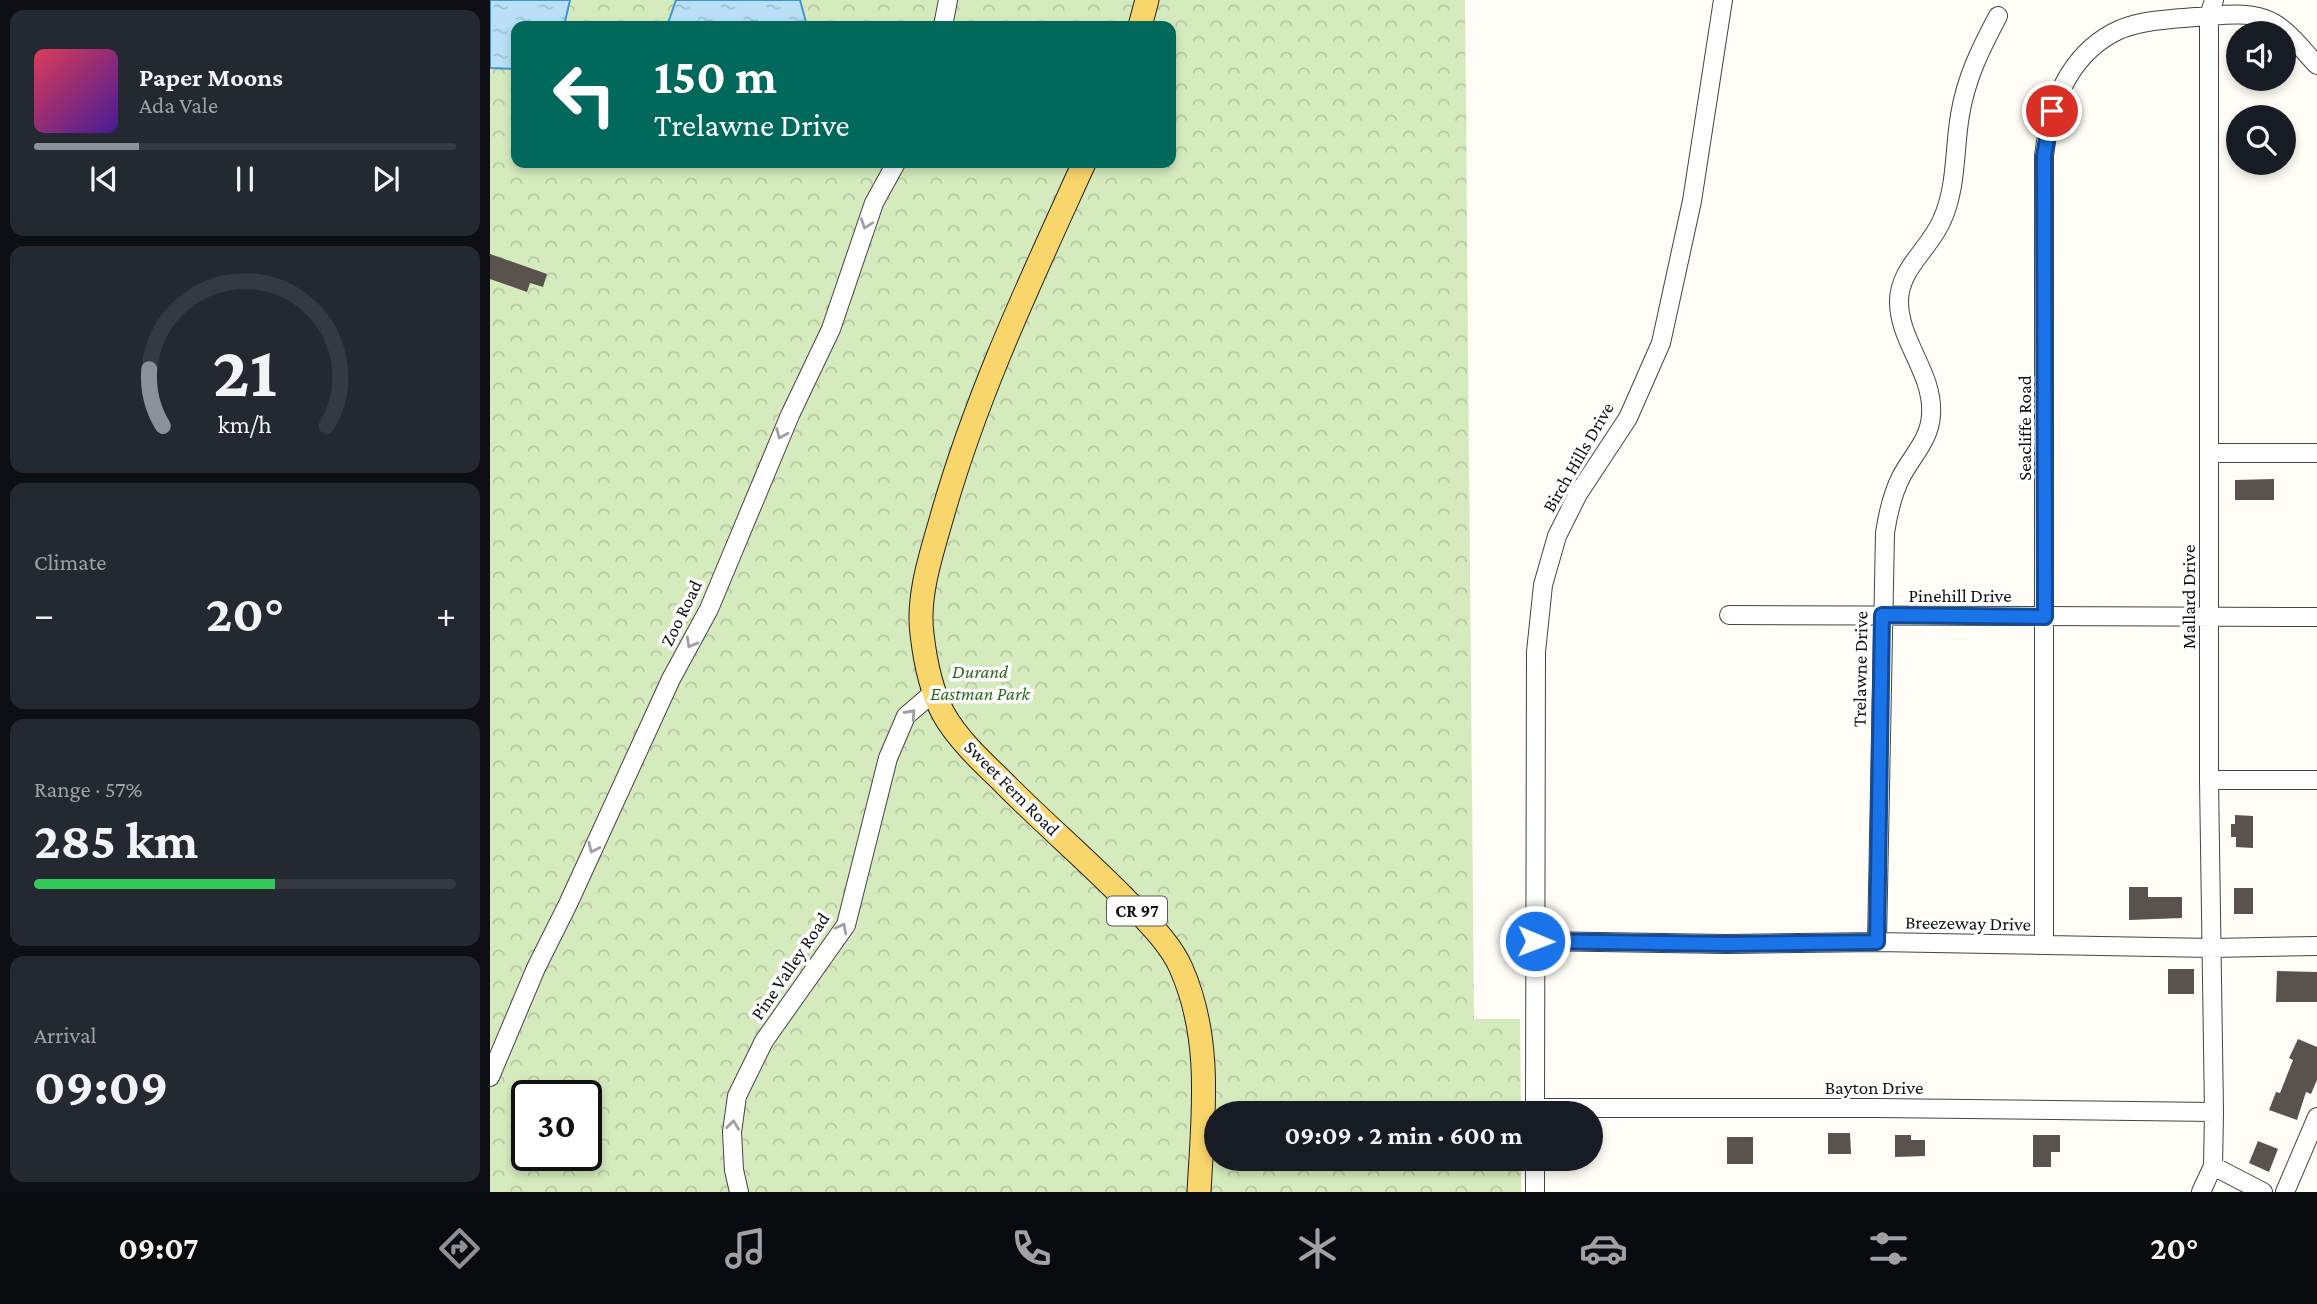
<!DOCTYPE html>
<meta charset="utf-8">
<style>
body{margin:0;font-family:"Crimson Pro",serif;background:#242831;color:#f1f3f6;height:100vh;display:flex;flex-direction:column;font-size:26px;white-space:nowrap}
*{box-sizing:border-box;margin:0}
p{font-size:23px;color:#9ea1a6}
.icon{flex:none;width:38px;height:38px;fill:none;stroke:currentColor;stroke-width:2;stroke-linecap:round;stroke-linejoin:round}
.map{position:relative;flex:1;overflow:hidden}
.sheet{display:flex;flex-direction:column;gap:10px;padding:10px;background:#0d0f14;width:490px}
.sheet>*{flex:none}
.guide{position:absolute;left:21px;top:21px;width:665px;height:147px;border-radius:14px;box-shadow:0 4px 10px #0003;background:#00695c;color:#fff;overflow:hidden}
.controls{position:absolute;left:1736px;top:21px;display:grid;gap:14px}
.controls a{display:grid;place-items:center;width:70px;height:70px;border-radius:50%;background:#171b24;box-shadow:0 4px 10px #0003;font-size:35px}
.speed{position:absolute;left:21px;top:1080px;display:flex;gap:14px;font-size:35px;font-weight:700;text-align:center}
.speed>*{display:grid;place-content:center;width:91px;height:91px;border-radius:50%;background:#171b24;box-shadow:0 4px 10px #0003;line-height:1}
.speed .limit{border:4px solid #111;border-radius:10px;background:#fff;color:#111}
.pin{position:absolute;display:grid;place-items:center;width:60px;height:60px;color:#fff;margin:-30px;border:4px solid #fff;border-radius:50%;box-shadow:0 2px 7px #0007}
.me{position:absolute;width:77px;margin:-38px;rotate:91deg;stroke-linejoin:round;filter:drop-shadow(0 0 5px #0008)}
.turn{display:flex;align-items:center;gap:24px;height:147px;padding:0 28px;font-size:32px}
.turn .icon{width:91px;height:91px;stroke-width:2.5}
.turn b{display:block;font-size:49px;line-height:60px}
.big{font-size:52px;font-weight:700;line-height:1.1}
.sheet .widget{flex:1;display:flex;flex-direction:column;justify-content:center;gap:10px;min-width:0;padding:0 24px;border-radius:14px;background:#242831}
.sheet .dial{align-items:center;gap:0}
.dial svg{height:182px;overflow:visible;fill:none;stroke:#363941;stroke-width:7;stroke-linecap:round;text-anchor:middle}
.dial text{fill:#f1f3f6;stroke:none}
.song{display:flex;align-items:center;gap:21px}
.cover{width:84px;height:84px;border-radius:10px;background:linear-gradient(135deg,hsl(350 70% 55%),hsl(260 70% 35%))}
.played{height:7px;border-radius:4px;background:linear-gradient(90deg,#8c9099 25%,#363941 25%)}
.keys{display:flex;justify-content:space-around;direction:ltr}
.heat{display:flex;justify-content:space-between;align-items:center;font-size:38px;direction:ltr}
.charge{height:10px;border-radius:5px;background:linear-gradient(90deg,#34c759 57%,#363941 0)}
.trip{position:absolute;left:714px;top:1101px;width:399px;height:70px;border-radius:35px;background:#171b24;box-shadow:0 4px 10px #0003;font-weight:700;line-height:70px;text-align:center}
.tabs{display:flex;height:112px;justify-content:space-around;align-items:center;background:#090b0e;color:#9ea1a6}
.tabs .icon{width:49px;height:49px}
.tabs .active{color:#8c9099}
.tabs b{font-size:32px;color:#f1f3f6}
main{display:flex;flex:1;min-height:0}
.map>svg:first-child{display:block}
.park{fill:url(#park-crowns);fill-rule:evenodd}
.water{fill:url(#water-ripples);stroke:#3f96cf;stroke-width:2}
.building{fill:#5a524d}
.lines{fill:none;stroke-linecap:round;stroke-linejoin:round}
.minor-casing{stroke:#444;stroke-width:20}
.major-casing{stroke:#222;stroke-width:25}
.minor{stroke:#fff;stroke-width:18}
.major{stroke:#f9d66b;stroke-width:23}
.oneway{stroke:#a0a0a0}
.route-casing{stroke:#114b97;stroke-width:18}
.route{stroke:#1a73e8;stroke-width:12}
.labels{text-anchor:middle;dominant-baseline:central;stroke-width:7;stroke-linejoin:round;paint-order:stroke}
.shield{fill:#fff;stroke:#585858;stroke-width:2}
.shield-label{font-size:18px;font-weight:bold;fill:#111}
.street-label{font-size:19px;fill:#111;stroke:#fff}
.park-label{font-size:19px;font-style:italic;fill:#2f6b1f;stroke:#fff}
</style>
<main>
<section class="sheet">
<div class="widget">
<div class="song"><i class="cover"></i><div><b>Paper Moons</b><p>Ada Vale</p></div></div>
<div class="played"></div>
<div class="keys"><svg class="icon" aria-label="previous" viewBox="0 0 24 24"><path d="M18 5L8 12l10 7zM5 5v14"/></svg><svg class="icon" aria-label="pause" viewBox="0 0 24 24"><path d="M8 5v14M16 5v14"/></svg><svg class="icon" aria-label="next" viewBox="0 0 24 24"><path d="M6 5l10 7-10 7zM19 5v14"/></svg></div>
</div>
<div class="widget dial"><svg viewBox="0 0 100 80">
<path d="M14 69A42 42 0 1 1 86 69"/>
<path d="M14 69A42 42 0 0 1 8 44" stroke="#8c9099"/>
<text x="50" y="56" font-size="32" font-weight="700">21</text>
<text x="50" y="72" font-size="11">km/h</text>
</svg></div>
<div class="widget"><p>Climate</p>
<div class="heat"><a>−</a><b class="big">20°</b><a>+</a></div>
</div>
<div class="widget"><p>Range · 57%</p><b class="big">285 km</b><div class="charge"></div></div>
<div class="widget"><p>Arrival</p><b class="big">09:09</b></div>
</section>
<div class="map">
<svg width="1827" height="1192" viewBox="0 0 1827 1192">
<defs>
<pattern id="park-crowns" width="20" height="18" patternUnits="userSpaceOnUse" patternTransform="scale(1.75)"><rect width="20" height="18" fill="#d5ebbd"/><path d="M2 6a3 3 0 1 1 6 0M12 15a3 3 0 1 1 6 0" fill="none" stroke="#b6c8a1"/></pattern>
<pattern id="water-ripples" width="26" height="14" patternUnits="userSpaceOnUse" patternTransform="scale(1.75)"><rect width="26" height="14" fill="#b9e0f7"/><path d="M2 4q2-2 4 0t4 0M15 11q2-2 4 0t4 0" fill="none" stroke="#9ebfd3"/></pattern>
</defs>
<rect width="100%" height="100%" fill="#fffdf5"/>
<path class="park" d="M 0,0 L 975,0 L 984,1019 L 1030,1019 L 1031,1113 L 726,1113 L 726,1158 L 1031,1159 L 1031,1192 L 0,1192 ZM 26,26 L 681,26 L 681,163 L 26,163 ZM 37,1096 L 96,1096 L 96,1155 L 37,1155 Z"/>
<path class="water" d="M 0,0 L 80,0 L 74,26 L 26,26 L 26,69 L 0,68 Z
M 186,0 L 310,0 L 317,26 L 177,26 Z"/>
<path class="building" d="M 0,254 L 57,274 L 53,287 L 40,283 L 37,292 L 0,279 Z
M 1784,479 L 1784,500 L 1745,500 L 1745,480 Z
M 1745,815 L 1763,816 L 1763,848 L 1746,847 L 1746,837 L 1741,837 L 1741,824 L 1745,824 Z
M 1639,887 L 1658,887 L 1658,897 L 1692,897 L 1692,918 L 1639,920 Z
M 1744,888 L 1763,888 L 1763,914 L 1744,914 Z
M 1678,969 L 1704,969 L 1704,994 L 1678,994 Z
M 1787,971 L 1827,972 L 1827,1002 L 1786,1002 Z
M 1808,1039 L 1827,1047 L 1827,1080 L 1821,1094 L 1816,1092 L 1807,1120 L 1779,1110 L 1786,1092 L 1790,1093 L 1803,1060 L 1799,1058 Z
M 1338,1133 L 1360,1133 L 1361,1154 L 1338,1154 Z
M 1405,1135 L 1421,1135 L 1421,1140 L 1435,1140 L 1435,1156 L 1405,1157 Z
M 1543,1135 L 1570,1135 L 1570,1152 L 1561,1152 L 1561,1167 L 1543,1167 Z
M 1237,1137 L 1263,1137 L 1263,1164 L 1237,1164 Z
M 1768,1141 L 1788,1149 L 1779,1172 L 1759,1163 Z"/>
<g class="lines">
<defs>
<path id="minor" d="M 453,26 L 458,0
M 1720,453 L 1827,453
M 1239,615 L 1827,617
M 1719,780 L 1827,780
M 1045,941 L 1237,944 L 1387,942 L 1722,948 L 1827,946
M 1387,942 L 1395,533 C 1398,513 1402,495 1411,477 C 1422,456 1440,439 1441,415 C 1444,374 1410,343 1409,303 C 1408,269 1440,249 1452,220 C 1467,187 1464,150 1470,115 C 1476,78 1491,48 1508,16
M 1554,945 L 1554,156 C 1560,104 1579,52 1631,29 C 1654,20 1681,19 1706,17 C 1728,16 1753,11 1775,19 C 1796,26 1812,50 1827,65
M 0,1077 L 46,968 L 78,904 L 181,679 L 219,609 L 300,415 L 341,329 L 384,203 L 406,163
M 1045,1108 L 1387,1108 L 1724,1112
M 1045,1113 L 1046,652 L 1053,585 L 1067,536 L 1088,494 L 1138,418 L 1171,343 L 1202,201 L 1233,0
M 1723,1166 L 1773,1192
M 249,1192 L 244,1170 L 242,1132 L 247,1096 L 274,1041 L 356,925 L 398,758 L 416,716 L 444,692
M 1045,1192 L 1045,1158
M 1711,1192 L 1723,1166 L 1724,1112 L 1719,780 L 1719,16 L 1724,0
M 1795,1192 L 1827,1117"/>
<path id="major" d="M 650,26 L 657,0
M 594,163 C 541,280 486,395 451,520 C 441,555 427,597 432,634 C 435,660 441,690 453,713 C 466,737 490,760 510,779 C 551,821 595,858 636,900 C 655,918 681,944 691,968 C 723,1040 713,1116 709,1192"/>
</defs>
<use href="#minor" class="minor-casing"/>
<use href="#major" class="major-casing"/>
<use href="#minor" class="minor"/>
<use href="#major" class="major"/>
</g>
<defs><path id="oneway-chevron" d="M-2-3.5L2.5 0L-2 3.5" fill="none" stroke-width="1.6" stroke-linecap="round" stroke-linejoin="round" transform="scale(1.75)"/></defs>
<g class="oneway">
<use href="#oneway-chevron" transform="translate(376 224) rotate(109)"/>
<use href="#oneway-chevron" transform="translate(291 434) rotate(113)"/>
<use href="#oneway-chevron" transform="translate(201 643) rotate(119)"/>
<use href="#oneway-chevron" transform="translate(421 714) rotate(-48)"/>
<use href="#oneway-chevron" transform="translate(103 848) rotate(115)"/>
<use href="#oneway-chevron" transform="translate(352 928) rotate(-62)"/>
<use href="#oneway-chevron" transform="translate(243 1125) rotate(-83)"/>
</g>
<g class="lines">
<defs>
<path id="route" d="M 1045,941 L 1237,944 L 1387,942 L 1392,615 L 1555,617 L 1554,156 L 1562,111"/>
</defs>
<use href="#route" class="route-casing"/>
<use href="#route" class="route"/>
</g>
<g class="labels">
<rect class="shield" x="617" y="896.5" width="60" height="29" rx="5"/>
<g class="shield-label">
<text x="647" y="911">CR 97</text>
</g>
<g class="street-label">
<text transform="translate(1534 428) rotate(-90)">Seacliffe Road</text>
<text transform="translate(1088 457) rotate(-60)">Birch Hills Drive</text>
<text x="1470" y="595">Pinehill Drive</text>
<text transform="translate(1698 597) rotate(-90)">Mallard Drive</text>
<text transform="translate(191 613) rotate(-64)">Zoo Road</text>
<text transform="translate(1370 669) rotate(-89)">Trelawne Drive</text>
<text transform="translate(522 788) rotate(45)">Sweet Fern Road</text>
<text transform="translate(1478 923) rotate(1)">Breezeway Drive</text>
<text transform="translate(300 966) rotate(-56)">Pine Valley Road</text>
<text x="1384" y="1087">Bayton Drive</text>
</g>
<g class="park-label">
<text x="490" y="671">Durand<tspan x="490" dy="22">Eastman Park</tspan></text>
</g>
</g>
</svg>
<div class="controls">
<a><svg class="icon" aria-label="sound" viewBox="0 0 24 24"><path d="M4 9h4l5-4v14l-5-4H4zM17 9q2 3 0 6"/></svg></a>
<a><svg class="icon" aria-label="search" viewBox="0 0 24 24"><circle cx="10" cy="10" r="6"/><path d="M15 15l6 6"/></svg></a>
</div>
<div class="speed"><div class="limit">30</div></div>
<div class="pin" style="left:1562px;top:111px;background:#d93025"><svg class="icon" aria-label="arrive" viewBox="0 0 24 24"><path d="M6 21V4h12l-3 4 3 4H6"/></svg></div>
<svg class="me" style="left:1045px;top:941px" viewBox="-20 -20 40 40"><circle r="17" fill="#1a73e8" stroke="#fff" stroke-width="3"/><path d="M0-11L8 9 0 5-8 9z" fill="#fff"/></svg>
<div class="trip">09:09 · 2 min · 600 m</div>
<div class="guide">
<div class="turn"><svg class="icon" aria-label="left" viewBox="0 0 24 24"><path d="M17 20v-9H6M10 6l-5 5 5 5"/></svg><div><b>150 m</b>Trelawne Drive</div></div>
</div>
</div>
</main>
<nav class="tabs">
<b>09:07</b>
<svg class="icon active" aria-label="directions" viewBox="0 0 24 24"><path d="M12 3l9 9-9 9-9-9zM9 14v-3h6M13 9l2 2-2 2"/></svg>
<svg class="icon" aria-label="music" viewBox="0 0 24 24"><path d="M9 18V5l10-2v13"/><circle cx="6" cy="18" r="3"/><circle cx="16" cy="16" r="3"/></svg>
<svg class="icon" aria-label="phone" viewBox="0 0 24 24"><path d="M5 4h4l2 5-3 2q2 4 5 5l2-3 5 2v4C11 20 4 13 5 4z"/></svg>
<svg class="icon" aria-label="climate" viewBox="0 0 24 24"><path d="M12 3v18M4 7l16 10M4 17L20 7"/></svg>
<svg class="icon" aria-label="car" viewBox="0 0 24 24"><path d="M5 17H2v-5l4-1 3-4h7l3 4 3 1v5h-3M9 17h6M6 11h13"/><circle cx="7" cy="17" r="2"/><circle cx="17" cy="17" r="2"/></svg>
<svg class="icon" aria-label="filters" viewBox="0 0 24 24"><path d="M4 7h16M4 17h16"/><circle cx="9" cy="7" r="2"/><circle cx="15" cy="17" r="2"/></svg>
<b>20°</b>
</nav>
